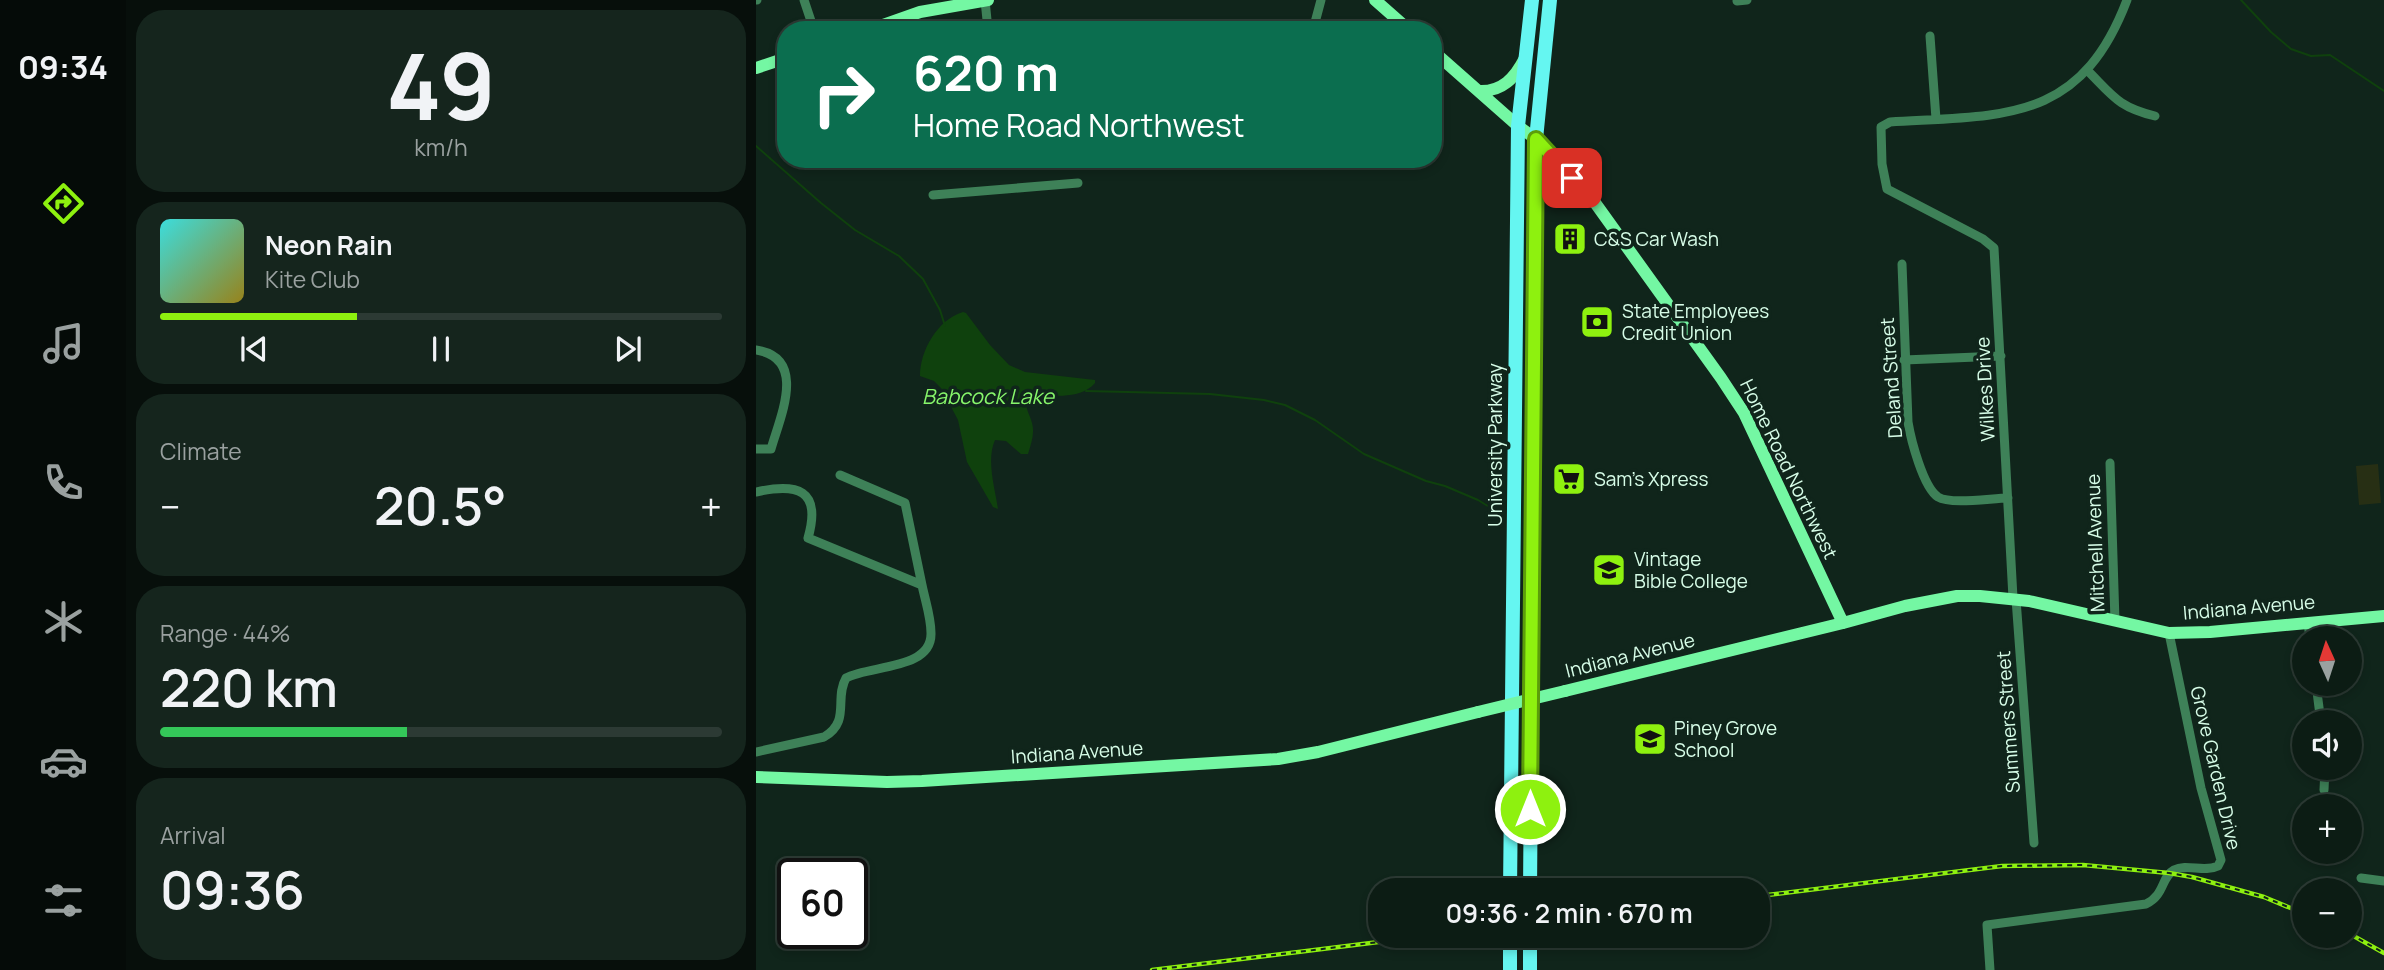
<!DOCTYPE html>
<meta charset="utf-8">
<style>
body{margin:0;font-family:Manrope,sans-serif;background:#15251d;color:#f1f3f6;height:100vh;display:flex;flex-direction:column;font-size:26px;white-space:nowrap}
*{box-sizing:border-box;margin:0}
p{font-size:23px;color:#9aa1a0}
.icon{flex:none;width:38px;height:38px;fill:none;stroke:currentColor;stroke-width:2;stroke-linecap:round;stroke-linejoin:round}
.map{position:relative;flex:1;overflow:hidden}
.side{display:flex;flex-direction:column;gap:10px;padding:10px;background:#070f0b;width:630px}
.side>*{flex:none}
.top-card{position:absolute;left:21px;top:21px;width:665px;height:147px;border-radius:28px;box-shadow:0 4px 10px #0003,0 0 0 2px #2c3a34;background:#0b6e4f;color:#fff;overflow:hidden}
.needle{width:46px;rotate:357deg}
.fabs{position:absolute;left:1536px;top:626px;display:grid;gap:14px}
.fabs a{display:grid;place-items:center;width:70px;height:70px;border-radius:50%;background:#0c1c14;box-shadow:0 4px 10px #0003,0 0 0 2px #2c3a34;font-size:35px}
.speed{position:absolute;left:21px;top:858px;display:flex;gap:14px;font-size:35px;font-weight:700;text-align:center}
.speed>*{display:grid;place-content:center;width:91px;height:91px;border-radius:50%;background:#0c1c14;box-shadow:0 4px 10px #0003,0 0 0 2px #2c3a34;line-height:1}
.speed .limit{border:4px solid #111;border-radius:10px;background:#fff;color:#111}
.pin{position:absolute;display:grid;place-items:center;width:60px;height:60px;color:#fff;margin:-30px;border-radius:14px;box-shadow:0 4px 10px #0006}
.me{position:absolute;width:77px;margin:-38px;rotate:0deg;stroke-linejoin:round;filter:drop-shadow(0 0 5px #0008)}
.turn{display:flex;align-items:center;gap:24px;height:147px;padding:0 21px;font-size:32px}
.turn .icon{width:91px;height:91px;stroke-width:2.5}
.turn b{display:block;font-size:49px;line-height:60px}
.big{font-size:52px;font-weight:600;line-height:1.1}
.side .tile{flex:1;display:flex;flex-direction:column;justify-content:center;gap:10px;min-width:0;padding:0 24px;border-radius:28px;background:#15251d}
.side .dial{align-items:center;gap:0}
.dial b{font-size:91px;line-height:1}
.song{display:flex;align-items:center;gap:21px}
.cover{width:84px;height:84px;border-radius:10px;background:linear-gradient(135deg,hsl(180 70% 55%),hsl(50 70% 35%))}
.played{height:7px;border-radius:4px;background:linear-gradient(90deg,#8ef10f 35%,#2c3a34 35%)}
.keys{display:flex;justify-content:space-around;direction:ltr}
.heat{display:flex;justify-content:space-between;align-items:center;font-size:38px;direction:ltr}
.charge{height:10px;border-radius:5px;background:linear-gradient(90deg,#34c759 44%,#2c3a34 0)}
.trip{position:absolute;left:612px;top:878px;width:402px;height:70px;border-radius:28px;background:#0c1c14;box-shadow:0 4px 10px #0003,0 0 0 2px #2c3a34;font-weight:600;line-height:70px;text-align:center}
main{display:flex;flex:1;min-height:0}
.menu{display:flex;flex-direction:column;width:126px;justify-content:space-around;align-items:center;background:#050b08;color:#9aa1a0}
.menu .icon{width:49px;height:49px}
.menu .current{color:#8ef10f}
.menu b{font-size:32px;color:#f1f3f6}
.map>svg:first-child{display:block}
.green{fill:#272f14}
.water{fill:#0f410d}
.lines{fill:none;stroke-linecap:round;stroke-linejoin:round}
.stream{stroke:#0f410d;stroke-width:2}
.street{stroke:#3e8158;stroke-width:9}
.secondary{stroke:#74f7a3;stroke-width:12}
.primary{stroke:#65f6f1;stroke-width:14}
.rail-casing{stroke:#8ef10f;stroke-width:4.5}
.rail{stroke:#10251b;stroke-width:2;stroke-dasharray:5;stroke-linecap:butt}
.secondary-bridge{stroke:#74f7a3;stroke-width:12}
.route-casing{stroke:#5c9d0a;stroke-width:18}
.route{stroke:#8ef10f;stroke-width:12}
.labels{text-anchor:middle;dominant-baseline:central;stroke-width:7;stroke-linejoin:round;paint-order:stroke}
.poi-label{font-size:19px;fill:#d7fde8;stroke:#10251b;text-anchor:start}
.street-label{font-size:19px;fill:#d7fde8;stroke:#10251b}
.water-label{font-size:21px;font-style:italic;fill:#87f66b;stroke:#10251b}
</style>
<main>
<nav class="menu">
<b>09:34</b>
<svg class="icon current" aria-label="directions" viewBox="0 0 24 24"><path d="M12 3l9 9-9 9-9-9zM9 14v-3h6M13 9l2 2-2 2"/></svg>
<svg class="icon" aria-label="music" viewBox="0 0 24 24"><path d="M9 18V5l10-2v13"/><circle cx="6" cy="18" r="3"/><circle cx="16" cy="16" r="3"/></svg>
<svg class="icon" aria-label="phone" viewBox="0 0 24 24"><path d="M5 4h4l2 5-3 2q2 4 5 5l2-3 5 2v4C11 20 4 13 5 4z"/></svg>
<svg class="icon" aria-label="climate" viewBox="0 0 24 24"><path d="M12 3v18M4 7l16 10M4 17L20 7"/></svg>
<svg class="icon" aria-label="car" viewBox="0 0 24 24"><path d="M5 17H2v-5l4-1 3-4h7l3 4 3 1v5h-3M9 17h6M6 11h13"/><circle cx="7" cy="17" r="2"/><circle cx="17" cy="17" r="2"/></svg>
<svg class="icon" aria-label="filters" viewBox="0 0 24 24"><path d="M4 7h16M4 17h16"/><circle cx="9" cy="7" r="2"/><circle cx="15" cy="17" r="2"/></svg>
</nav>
<section class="side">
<div class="tile dial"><b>49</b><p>km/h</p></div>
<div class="tile">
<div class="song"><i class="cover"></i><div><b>Neon Rain</b><p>Kite Club</p></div></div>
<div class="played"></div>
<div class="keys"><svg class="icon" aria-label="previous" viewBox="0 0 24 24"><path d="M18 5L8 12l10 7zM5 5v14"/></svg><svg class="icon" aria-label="pause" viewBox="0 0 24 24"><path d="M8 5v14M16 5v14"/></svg><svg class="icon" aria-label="next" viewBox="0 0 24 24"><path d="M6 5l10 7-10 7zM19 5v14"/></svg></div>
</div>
<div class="tile"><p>Climate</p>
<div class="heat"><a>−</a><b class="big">20.5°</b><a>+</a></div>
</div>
<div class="tile"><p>Range · 44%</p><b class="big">220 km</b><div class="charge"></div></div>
<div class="tile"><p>Arrival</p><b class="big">09:36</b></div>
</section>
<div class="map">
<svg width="1628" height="970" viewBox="0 0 1628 970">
<rect width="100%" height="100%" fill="#10251b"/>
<path class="green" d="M 1622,464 L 1625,503 L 1603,505 L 1600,466 Z"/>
<path class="water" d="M 207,312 L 210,313 L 234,345 L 253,365 L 269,372 L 339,380 L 339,383 C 321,403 294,391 271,400 C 269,410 274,414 276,423 C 279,434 275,444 272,454 L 265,454 L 250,441 L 239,440 C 230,460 239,488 242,509 L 237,507 L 211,462 L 202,420 L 185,388 L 178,381 L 164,376 C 164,351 181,320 207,312 Z"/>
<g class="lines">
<path class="stream" d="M 1485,0 L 1515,32 L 1535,49 L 1555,56 L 1574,55 L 1628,91
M 0,146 L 65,203 L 99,230 L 143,256 L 167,279 L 184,310 L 189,326
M 330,391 L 454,394 L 508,400 L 529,405 L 559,420 L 608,454 L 670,481 L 689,486 L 722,500 L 735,508"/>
<path class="street" d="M 0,0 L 1,0
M 48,0 L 58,30
M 229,0 L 232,30
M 981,1 L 991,0
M 557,30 L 565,0
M 1174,36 L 1180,119
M 1331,70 C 1357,96 1362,107 1399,116
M 177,195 L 322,183
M 1146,264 L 1152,422 C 1155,440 1167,487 1182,497 C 1195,505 1236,498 1252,498
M 0,350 C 52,358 24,417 15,449 L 0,449
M 1148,360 L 1245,356
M 1354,463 L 1359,621
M 84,475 L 149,503 L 166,585
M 0,492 C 41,483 66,489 52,538 L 166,585 C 169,600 175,617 175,633 C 176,670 114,665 90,678 C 78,699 95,721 68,737 L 0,752
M 1257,598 L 1238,248 L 1227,239 L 1131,189 L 1126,164 L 1125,127 L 1134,122 C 1247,115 1324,124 1371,0
M 1260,599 L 1278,843
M 1552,622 L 1554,639
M 1560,684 L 1565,723
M 1568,790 L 1569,768
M 1605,878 L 1628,881
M 1234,970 L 1231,925 L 1390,904 C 1409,895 1405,877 1418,870 C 1431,863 1448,873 1462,866 L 1465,860 L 1445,788 L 1413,633"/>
<path class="secondary" d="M 619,0 L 653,30
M 113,30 L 164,12 L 232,0
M 677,51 L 762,126 L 780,139 L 832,193 L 965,378 L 988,413 L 1087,623
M 0,68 L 30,58
M 723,91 C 746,92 759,78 769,58
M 809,691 L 1087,623 L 1149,606 L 1201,596 L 1224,596 L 1273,601 L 1413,633 L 1454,632 L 1628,616
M 0,777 L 131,782 L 166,781 L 522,759 L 562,752 L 722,712"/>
<path class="primary" d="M 754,891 L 762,126 L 776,0
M 774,891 L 780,139 L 794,0
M 774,936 L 774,970
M 754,970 L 754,936"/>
<defs>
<path id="rail" d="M 1003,896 L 1246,866 L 1327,865 L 1413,873 L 1436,877 L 1508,897 L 1549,914
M 1594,934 L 1628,953
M 396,970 L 671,936"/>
</defs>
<use href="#rail" class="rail-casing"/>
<use href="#rail" class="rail"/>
<path class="secondary-bridge" d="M 722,712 L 809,691"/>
</g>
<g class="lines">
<defs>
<path id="route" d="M 774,809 L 780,139 L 816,178"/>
</defs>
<use href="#route" class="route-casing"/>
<use href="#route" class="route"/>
</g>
<defs>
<symbol id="building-square" viewBox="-11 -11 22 22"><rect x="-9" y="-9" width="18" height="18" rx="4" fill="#8ef10f" stroke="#10251b"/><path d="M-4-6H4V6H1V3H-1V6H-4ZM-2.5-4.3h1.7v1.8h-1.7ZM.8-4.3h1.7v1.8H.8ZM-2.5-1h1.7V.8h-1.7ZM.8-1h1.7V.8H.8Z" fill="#111"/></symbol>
<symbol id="bank-square" viewBox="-11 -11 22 22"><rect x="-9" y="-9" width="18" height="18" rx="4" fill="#8ef10f" stroke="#10251b"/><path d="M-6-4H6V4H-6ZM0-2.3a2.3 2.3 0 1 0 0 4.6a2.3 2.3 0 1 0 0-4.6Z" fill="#111"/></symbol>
<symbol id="supermarket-square" viewBox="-11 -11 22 22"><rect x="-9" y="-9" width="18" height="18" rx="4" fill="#8ef10f" stroke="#10251b"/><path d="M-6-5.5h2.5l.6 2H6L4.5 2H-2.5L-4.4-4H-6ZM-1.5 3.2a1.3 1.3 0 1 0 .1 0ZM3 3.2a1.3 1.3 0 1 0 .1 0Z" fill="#111"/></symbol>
<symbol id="university-square" viewBox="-11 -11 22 22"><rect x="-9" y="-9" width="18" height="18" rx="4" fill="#8ef10f" stroke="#10251b"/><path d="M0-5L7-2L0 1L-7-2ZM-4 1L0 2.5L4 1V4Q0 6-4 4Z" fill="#111"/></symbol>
<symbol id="school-square" viewBox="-11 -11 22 22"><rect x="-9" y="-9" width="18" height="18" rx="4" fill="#8ef10f" stroke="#10251b"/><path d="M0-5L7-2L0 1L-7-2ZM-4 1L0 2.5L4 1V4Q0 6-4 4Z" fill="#111"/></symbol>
</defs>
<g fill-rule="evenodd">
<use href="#building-square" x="795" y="220" width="38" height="38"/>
<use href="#bank-square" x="822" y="303" width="38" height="38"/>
<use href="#supermarket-square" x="794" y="460" width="38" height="38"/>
<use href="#university-square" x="834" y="551" width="38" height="38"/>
<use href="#school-square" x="875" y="720" width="38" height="38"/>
</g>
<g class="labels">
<g class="poi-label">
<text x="838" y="239">C&amp;S Car Wash</text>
<text x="866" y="311">State Employees<tspan x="866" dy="22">Credit Union</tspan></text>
<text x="838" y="479">Sam's Xpress</text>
<text x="878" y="559">Vintage<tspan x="878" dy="22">Bible College</tspan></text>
<text x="918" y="728">Piney Grove<tspan x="918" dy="22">School</tspan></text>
</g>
<g class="street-label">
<text transform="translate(1135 378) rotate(-94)">Deland Street</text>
<text transform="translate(1229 389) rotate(-93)">Wilkes Drive</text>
<text transform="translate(739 445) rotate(-90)">University Parkway</text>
<text transform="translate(1033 469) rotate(64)">Home Road Northwest</text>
<text transform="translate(1339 543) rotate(-92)">Mitchell Avenue</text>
<text transform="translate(1493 607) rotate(-5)">Indiana Avenue</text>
<text transform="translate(874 655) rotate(-14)">Indiana Avenue</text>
<text transform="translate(1252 722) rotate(-94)">Summers Street</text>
<text transform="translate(321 752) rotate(-4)">Indiana Avenue</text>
<text transform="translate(1460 768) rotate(77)">Grove Garden Drive</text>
</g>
<g class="water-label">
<text x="232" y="396">Babcock Lake</text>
</g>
</g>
</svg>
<div class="fabs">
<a><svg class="needle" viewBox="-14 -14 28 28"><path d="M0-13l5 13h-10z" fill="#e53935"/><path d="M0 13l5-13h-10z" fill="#9aa1a0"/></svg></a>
<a><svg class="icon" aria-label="sound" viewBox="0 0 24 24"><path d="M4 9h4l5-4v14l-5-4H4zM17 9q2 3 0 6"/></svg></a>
<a>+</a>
<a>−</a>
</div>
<div class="speed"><div class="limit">60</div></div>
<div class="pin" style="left:816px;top:178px;background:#d93025"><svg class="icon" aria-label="arrive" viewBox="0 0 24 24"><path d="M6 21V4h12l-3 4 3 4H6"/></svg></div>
<svg class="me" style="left:774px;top:809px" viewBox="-20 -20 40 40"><circle r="17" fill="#8ef10f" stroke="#fff" stroke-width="3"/><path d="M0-11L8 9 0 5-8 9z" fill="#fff"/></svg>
<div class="trip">09:36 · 2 min · 670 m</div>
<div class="top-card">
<div class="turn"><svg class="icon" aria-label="right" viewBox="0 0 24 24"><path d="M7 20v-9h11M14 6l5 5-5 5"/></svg><div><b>620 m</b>Home Road Northwest</div></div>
</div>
</div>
</main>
